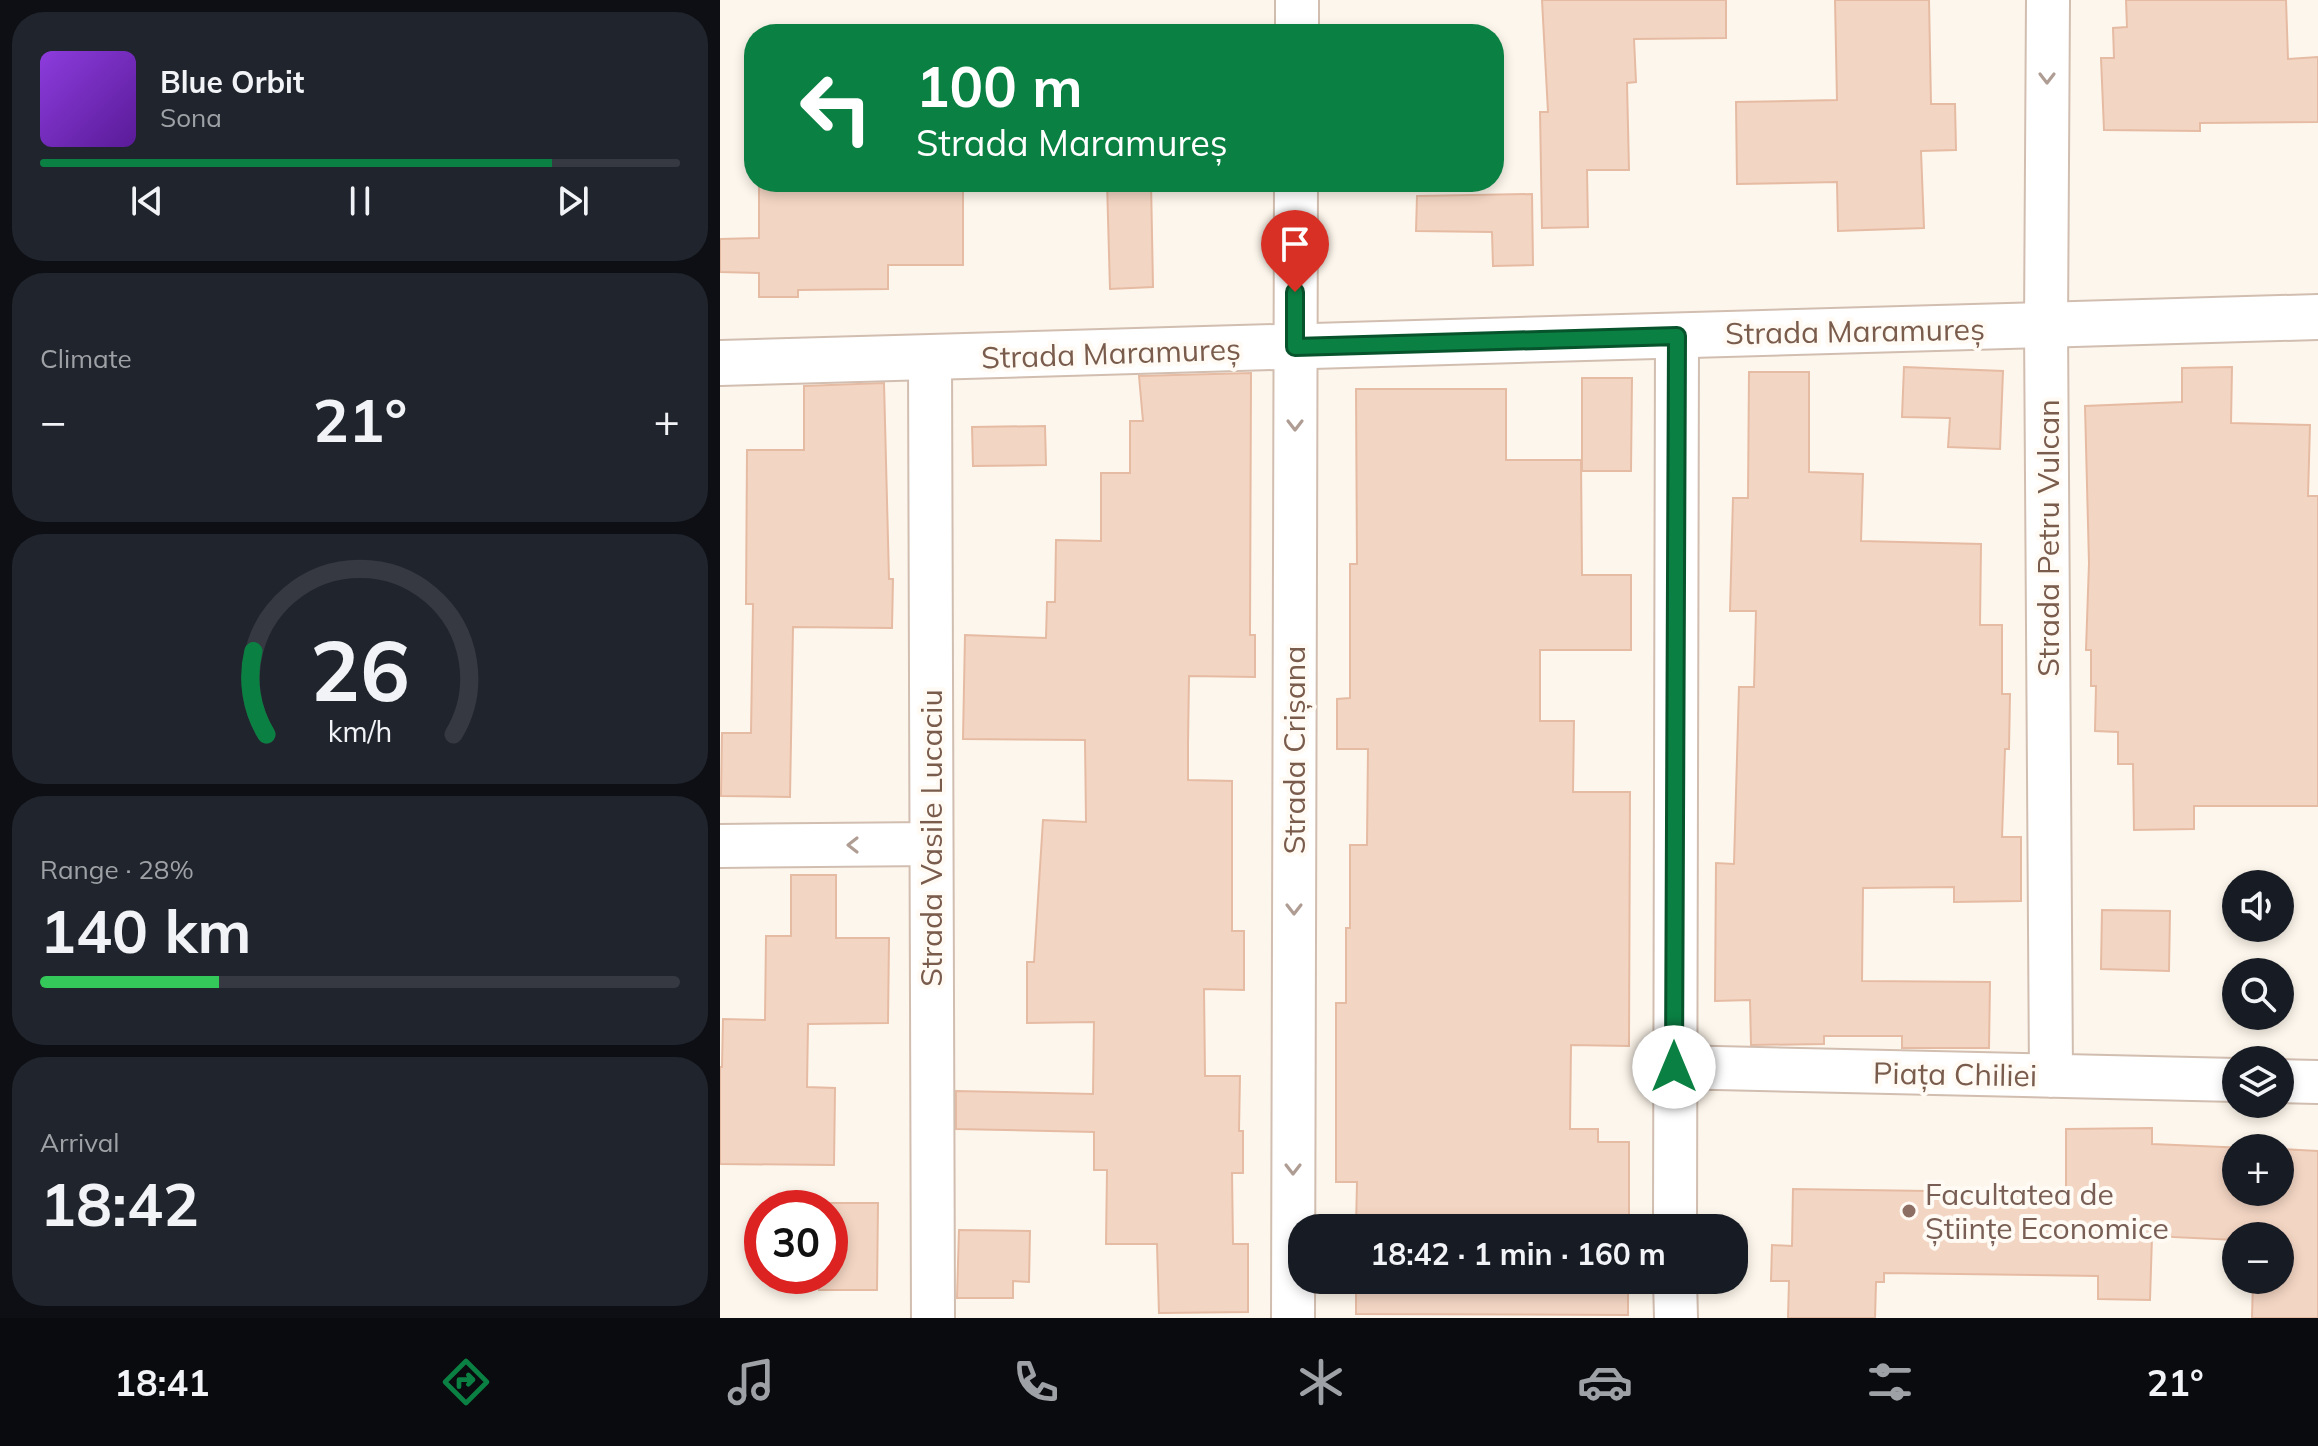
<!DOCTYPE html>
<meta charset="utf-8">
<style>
body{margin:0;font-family:Mulish,sans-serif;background:#20242c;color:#f1f3f6;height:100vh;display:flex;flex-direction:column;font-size:30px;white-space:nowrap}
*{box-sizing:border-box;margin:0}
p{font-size:26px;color:#9ea1a6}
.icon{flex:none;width:44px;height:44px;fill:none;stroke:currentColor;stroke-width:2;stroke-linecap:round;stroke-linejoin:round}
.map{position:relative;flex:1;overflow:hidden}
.side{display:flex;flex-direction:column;gap:12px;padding:12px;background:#0d0f14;width:720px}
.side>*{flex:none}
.guide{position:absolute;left:24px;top:24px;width:760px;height:168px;border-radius:32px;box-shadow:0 4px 12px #0003;background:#0b8043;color:#fff;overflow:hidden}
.fabs{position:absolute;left:1502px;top:870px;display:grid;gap:16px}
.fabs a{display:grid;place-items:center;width:72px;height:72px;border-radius:50%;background:#171b24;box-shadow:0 4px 12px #0003;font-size:40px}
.speed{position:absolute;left:24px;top:1190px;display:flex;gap:16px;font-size:40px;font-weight:700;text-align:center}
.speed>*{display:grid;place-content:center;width:104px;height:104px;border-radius:50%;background:#171b24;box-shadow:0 4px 12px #0003;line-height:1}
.speed .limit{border:12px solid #d22;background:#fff;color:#111}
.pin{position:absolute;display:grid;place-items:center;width:68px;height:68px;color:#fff;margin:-82px -34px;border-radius:50% 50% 50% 0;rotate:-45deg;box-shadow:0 0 8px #0007}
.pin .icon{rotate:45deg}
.me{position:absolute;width:88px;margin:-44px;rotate:0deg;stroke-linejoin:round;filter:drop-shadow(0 0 6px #0008)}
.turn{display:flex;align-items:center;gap:28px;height:168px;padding:0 40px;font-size:36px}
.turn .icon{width:104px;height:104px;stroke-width:2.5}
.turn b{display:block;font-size:56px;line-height:68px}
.big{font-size:60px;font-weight:700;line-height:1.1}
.side .tile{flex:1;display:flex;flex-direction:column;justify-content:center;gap:12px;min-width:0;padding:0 28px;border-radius:32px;background:#20242c}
.side .dial{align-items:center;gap:0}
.dial svg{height:208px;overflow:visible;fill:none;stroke:#363941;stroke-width:7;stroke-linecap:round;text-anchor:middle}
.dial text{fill:#f1f3f6;stroke:none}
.song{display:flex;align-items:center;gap:24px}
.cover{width:96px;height:96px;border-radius:12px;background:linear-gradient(135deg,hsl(270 70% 55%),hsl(270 70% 35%))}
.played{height:8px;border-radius:4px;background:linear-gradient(90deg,#0b8043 80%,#363941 80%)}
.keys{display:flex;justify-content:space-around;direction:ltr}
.heat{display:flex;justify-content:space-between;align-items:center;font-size:44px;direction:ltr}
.charge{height:12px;border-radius:6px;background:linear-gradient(90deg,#34c759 28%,#363941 0)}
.trip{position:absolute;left:568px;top:1214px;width:460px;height:80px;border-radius:32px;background:#171b24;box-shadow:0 4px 12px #0003;font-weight:700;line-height:80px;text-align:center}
.tabs{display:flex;height:128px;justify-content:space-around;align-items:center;background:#090b0e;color:#9ea1a6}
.tabs .icon{width:56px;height:56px}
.tabs .on{color:#0b8043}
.tabs b{font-size:36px;color:#f1f3f6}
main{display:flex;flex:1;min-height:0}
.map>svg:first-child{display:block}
.building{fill:#f3d5c3;stroke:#e6bba3;stroke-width:2}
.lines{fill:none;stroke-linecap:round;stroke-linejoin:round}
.minor-casing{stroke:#d1beb0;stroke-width:46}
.tertiary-casing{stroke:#d1beb0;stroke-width:48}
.minor{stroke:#fff;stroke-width:42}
.tertiary{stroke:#fff;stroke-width:44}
.oneway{stroke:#af9d94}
.route-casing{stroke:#07532c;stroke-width:20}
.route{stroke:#0b8043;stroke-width:14}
.education-dot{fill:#8d6e63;stroke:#fffaf3;stroke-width:3}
.labels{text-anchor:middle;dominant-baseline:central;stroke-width:8;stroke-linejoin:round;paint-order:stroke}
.street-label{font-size:30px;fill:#7a5c4d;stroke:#fffaf3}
.education-label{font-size:30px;fill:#785e54;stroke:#fffaf3;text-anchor:start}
</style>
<main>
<section class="side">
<div class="tile">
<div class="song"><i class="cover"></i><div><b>Blue Orbit</b><p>Sona</p></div></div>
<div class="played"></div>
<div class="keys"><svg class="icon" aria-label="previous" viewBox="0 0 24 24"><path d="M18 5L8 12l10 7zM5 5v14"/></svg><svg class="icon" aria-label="pause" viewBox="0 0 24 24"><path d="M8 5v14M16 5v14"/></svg><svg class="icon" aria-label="next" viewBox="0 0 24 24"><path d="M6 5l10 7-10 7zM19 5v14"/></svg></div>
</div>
<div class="tile"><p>Climate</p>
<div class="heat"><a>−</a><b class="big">21°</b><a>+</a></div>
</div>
<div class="tile dial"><svg viewBox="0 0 100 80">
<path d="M14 69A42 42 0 1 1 86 69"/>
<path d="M14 69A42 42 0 0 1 9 37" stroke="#0b8043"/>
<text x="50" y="56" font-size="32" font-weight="700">26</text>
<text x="50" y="72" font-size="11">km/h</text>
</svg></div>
<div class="tile"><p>Range · 28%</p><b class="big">140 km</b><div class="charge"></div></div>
<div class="tile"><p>Arrival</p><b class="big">18:42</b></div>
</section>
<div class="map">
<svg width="1598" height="1318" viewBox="0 0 1598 1318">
<rect width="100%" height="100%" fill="#fdf6ec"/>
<path class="building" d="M 822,0 L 1006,0 L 1006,38 L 914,39 L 916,82 L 907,83 L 909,170 L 867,170 L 868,227 L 822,228 L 820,112 L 828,112 Z
M 1115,0 L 1209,0 L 1211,104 L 1235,104 L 1236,150 L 1201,151 L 1204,228 L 1118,231 L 1117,182 L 1017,184 L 1016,102 L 1117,100 Z
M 1406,0 L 1566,0 L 1568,59 L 1598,57 L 1598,122 L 1480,123 L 1480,131 L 1384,130 L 1381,58 L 1394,58 L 1393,28 L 1407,27 Z
M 39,182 L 243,182 L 243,265 L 168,265 L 168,289 L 78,290 L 78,297 L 39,297 L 39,273 L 0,272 L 0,239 L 39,238 Z
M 387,182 L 431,182 L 433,287 L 390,289 Z
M 812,194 L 813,265 L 773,266 L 772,232 L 696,231 L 697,196 Z
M 1184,367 L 1283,371 L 1280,449 L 1228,447 L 1230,418 L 1182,417 Z
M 1512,367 L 1511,423 L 1590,425 L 1588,496 L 1598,496 L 1598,806 L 1474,806 L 1474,829 L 1414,830 L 1413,764 L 1398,764 L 1398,732 L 1375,731 L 1376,686 L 1371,686 L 1371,650 L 1366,650 L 1369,563 L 1365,406 L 1462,402 L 1462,368 Z
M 1029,372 L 1089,372 L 1089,472 L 1143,474 L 1141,541 L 1261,544 L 1260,625 L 1282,625 L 1282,694 L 1290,694 L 1289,749 L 1285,749 L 1282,837 L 1301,837 L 1301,901 L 1234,902 L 1234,887 L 1143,888 L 1142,981 L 1270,982 L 1269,1048 L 1182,1048 L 1182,1036 L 1104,1036 L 1104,1044 L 1031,1045 L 1030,1000 L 995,1001 L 996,863 L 1014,864 L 1019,687 L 1034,687 L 1036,611 L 1010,611 L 1013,498 L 1028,498 Z
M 531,373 L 530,635 L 535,635 L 535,677 L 469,676 L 468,744 L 468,780 L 512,781 L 512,931 L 524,931 L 524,990 L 484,989 L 485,1076 L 520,1076 L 519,1131 L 523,1131 L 523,1173 L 512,1173 L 513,1244 L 528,1244 L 528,1312 L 439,1313 L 437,1244 L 386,1244 L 387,1170 L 374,1170 L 374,1132 L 236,1129 L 236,1091 L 373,1094 L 374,1022 L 307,1023 L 307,962 L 314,962 L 323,820 L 366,822 L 365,740 L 243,739 L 245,635 L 326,638 L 327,602 L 335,602 L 336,540 L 381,541 L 381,473 L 410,473 L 410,421 L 423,421 L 419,376 Z
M 862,378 L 912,378 L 911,471 L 862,471 Z
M 164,383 L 169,579 L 173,579 L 172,628 L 73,627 L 70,797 L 1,796 L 2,733 L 31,733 L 33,604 L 26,604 L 27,450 L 84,450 L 84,386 Z
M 636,389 L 786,389 L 786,460 L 861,460 L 862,575 L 911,575 L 911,650 L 820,650 L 820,721 L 854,721 L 853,792 L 910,792 L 909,1046 L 851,1045 L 850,1129 L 878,1129 L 878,1142 L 909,1142 L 909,1228 L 636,1228 L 637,1182 L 616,1182 L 616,1003 L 626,1003 L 626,928 L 630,928 L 630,845 L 647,845 L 648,749 L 617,749 L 617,699 L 630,698 L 630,564 L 637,564 Z
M 325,426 L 326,465 L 253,466 L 252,427 Z
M 71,875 L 116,875 L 116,938 L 169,938 L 168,1023 L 88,1024 L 87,1087 L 115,1088 L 114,1165 L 0,1164 L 0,1067 L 2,1067 L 3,1019 L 45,1020 L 46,936 L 71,936 Z
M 1382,910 L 1450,911 L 1449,971 L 1381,969 Z
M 1432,1128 L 1432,1144 L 1527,1148 L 1516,1148 L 1516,1192 L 1560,1192 L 1560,1149 L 1598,1151 L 1598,1318 L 1532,1318 L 1533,1280 L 1560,1280 L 1560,1236 L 1516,1236 L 1516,1240 L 1432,1236 L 1430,1300 L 1378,1299 L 1378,1276 L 1164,1273 L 1164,1282 L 1156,1282 L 1155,1318 L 1068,1318 L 1069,1281 L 1051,1281 L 1052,1245 L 1072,1246 L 1073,1189 L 1346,1193 L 1346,1129 Z
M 100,1203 L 158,1203 L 157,1290 L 99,1290 L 99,1276 L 110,1276 L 110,1208 L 100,1208 Z
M 239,1230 L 310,1231 L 309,1282 L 293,1281 L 293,1298 L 237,1298 Z
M 636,1280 L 908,1280 L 908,1315 L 636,1314 Z"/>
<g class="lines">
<defs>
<path id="minor" d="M 1328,0 L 1326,326 L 1331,1076
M 577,34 L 577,0
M 210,358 L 213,1318
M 0,846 L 211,844
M 954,1067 L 1516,1080
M 1560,1081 L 1598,1082
M 955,1228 L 957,336
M 955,1280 L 956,1318
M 573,1318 L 576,182"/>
<path id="tertiary" d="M 0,363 L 1598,317"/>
</defs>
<use href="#minor" class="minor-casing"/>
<use href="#tertiary" class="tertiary-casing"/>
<use href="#minor" class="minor"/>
<use href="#tertiary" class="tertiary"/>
</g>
<defs><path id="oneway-chevron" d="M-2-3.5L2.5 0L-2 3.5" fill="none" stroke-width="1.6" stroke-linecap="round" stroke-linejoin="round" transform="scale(2)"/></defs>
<g class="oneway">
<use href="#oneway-chevron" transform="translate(1327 78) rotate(90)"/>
<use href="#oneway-chevron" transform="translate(575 425) rotate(90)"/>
<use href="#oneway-chevron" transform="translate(133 845) rotate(180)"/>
<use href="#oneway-chevron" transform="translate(574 909) rotate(90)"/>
<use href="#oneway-chevron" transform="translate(573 1169) rotate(90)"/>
</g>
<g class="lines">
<defs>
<path id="route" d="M 575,292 L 575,347 L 957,336 L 954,1067"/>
</defs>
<use href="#route" class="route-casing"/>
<use href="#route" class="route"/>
</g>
<circle class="education-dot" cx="1189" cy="1211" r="8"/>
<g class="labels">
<g class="street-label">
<text transform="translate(1135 331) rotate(-1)">Strada Maramureș</text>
<text transform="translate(391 353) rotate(-2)">Strada Maramureș</text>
<text transform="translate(1328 538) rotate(-90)">Strada Petru Vulcan</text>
<text transform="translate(574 750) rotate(-90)">Strada Crișana</text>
<text transform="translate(211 838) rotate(-90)">Strada Vasile Lucaciu</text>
<text transform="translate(1235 1074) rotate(1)">Piața Chiliei</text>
</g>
<g class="education-label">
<text x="1205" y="1194">Facultatea de<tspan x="1205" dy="34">Științe Economice</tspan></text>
</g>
</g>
</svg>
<div class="fabs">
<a><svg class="icon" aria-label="sound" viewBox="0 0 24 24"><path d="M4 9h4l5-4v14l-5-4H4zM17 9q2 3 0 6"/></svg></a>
<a><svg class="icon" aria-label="search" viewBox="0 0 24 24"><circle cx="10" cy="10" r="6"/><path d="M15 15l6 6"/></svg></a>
<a><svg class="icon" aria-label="layers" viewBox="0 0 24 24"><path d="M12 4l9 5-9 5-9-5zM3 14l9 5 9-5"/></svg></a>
<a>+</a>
<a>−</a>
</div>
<div class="speed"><div class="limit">30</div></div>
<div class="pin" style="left:575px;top:292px;background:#d93025"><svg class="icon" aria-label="arrive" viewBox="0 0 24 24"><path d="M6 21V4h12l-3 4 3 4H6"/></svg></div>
<svg class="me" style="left:954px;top:1067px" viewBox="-20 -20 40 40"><circle r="19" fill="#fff"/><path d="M0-13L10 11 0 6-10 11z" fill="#0b8043"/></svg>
<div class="trip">18:42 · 1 min · 160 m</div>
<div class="guide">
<div class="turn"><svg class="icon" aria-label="left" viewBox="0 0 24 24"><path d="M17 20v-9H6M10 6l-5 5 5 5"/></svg><div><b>100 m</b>Strada Maramureș</div></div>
</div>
</div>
</main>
<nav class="tabs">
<b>18:41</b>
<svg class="icon on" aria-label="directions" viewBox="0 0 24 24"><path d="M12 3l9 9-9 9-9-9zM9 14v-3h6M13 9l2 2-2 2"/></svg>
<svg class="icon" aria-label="music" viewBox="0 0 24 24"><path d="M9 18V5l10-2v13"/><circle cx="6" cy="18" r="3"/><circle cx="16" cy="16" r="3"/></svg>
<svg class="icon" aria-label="phone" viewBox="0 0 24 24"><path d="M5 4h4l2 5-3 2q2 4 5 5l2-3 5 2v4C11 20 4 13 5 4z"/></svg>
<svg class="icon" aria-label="climate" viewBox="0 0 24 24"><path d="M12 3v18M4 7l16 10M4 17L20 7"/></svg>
<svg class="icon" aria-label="car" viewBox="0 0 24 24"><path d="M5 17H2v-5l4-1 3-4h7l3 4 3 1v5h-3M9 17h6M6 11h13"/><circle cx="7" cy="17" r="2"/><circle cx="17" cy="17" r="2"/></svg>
<svg class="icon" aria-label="filters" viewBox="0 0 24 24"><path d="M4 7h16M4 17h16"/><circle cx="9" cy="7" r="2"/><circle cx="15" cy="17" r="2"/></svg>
<b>21°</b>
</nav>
